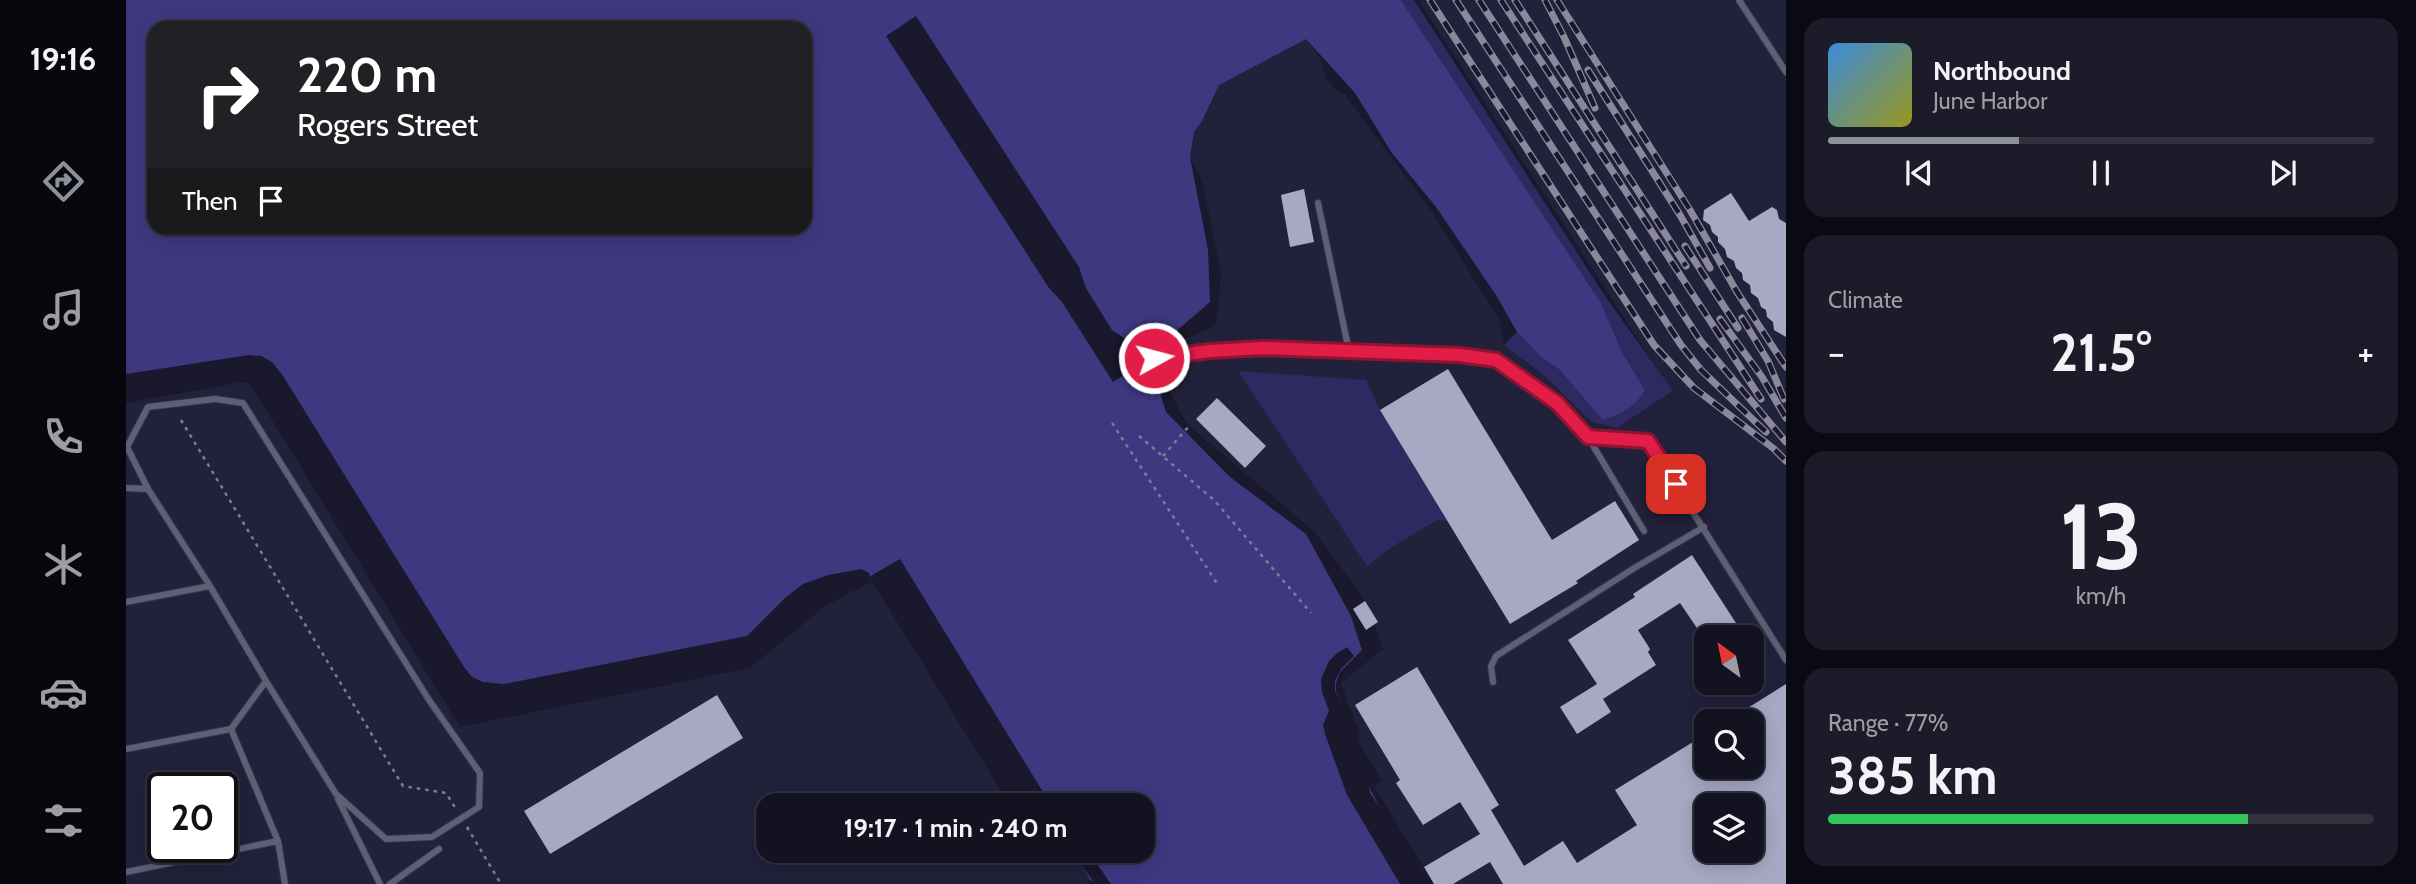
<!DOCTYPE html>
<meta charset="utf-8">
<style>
body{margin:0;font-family:Cabin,sans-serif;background:#1c1b2a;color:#f1f3f6;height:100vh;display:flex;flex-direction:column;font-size:26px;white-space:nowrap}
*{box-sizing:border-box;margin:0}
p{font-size:23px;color:#9d9ea5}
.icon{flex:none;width:38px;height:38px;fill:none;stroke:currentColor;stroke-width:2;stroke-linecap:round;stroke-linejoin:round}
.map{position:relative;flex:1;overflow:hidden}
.sheet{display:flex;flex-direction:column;gap:18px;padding:18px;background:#0a0a12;width:630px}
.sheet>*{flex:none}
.banner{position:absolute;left:21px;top:21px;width:665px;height:214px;border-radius:21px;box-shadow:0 4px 18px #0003,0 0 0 2px #32323f;background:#202124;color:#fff;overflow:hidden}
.needle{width:46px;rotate:327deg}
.controls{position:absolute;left:1568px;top:625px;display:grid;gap:14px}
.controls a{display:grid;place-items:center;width:70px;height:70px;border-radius:14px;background:#131221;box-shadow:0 4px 18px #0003,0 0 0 2px #32323f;font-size:35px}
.speed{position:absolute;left:21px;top:772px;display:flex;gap:14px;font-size:35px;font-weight:700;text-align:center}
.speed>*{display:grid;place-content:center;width:91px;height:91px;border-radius:50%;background:#131221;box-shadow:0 4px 18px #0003,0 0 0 2px #32323f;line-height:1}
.speed .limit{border:4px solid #111;border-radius:10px;background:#fff;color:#111}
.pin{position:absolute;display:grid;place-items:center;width:60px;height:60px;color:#fff;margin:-30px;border-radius:14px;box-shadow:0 4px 10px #0006}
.me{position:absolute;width:77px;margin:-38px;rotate:83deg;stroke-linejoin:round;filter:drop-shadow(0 0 5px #0008)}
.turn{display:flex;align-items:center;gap:24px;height:147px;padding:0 35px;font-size:32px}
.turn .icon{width:91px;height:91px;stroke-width:2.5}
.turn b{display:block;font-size:49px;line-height:60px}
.then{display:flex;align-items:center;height:66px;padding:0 35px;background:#0003;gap:14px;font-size:26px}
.big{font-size:52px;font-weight:700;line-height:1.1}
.sheet .widget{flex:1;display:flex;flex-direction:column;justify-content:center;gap:10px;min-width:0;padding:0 24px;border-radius:21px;background:#1c1b2a}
.sheet .dial{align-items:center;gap:0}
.dial b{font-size:91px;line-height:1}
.song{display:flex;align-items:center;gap:21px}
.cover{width:84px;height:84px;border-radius:10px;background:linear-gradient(135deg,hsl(210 70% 55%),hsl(60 70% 35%))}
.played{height:7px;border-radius:4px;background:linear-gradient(90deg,#8c9099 35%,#32323f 35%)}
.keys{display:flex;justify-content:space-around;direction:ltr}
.heat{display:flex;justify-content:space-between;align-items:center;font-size:38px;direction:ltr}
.charge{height:10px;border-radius:5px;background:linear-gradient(90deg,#34c759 77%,#32323f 0)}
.trip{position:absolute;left:630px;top:793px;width:399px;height:70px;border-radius:21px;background:#131221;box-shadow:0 4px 18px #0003,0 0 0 2px #32323f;font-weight:700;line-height:70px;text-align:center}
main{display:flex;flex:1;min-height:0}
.tab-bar{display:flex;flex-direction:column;width:126px;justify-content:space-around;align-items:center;background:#08070d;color:#9d9ea5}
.tab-bar .icon{width:49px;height:49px}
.tab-bar .selected{color:#8c9099}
.tab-bar b{font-size:32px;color:#f1f3f6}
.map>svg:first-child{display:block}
.built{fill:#22213b;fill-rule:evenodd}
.green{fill:#2f2962}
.water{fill:#3f3881;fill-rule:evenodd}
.pier{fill:#19182c}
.building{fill:#a7a8c3;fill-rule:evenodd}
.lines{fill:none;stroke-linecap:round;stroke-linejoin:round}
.lane-casing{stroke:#343343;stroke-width:8}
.path{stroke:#7e7d8f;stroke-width:2.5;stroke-dasharray:3.5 5;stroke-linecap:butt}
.lane{stroke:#5e5e77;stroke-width:6}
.rail-casing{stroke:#8a899b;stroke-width:7}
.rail{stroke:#19182c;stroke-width:4.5;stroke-dasharray:13;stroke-linecap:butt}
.route-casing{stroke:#92132f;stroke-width:18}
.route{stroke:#e11d48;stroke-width:12}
</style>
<main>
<nav class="tab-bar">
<b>19:16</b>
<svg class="icon selected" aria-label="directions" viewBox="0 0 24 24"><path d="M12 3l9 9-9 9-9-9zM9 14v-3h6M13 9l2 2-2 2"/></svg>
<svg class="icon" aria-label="music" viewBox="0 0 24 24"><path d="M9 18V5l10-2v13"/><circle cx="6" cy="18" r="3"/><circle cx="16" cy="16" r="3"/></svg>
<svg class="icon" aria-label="phone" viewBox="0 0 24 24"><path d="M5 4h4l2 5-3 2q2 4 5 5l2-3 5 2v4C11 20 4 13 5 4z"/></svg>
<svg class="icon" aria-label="climate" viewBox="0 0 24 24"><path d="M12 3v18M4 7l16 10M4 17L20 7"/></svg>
<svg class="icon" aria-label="car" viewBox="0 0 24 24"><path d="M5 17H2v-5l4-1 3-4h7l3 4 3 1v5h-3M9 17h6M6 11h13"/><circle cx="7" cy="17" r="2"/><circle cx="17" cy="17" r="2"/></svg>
<svg class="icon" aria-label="filters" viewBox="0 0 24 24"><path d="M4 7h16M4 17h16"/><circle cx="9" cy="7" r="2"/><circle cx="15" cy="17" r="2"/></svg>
</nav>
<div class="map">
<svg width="1660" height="884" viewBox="0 0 1660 884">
<rect width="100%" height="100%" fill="#19182c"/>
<path class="built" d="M 1292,0 L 1660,0 L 1660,884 L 1308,884 L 1248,786 L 1256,780 L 1232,741 L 1233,732 L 1215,683 L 1257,649 L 1247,619 L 1235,595 L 1189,532 L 1061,424 L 1039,383 L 1045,345 L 1089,326 L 1093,299 L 1095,274 L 1076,180 L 1064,157 L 1068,132 L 1076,121 L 1093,85 L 1180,38 L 1196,62 L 1200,78 L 1210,91 L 1219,95 L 1306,212 L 1374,321 L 1378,345 L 1420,376 L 1466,422 L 1491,428 L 1546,392 ZM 1580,637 L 1626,637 L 1626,682 L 1580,682 ZM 1580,721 L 1626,721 L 1626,766 L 1580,766 ZM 1580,805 L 1626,805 L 1626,850 L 1580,850 Z
M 116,382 L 122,383 L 126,387 L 334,727 L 624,668 L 698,607 L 744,582 L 743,577 L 925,805 L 642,805 L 642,850 L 932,851 L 942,865 L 954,863 L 964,880 L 962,884 L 0,884 L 0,403 ZM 37,788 L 96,788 L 96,847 L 37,847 Z"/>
<path class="green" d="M 1275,0 L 1288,0 L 1479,296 L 1547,391 L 1491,428 L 1466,422 L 1420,377 L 1378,345 L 1391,332 L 1416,358 L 1434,370 L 1519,390 L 1497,354 L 1475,303 Z
M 1112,371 L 1240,380 L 1254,410 L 1321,521 L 1311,520 L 1269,545 L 1241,566 Z"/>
<path class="water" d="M 0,0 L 1275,0 L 1475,303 L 1497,354 L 1519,390 C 1509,408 1495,413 1477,420 L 1434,370 L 1416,358 L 1391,332 L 1370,295 L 1310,207 L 1266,153 L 1229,93 L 1180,39 L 1093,85 L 1076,121 L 1068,132 L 1064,157 L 1082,250 L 1084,302 L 1033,346 L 1031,383 L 1040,412 L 1104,477 L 1180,534 L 1225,616 L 1236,650 L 1214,672 L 1210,683 L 1210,691 L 1221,714 L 1239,780 L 1296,884 L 972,884 L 964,880 L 948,851 L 1017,850 L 1017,805 L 883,805 L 743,577 L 688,589 L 662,606 L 629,641 L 351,697 L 129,369 L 0,387 ZM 28,28 L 679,28 L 679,228 L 28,228 Z"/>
<path class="pier" d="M 790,16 L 953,267 L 960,288 L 986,330 L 1001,340 L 1043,342 L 1037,348 L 1035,369 L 1010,367 L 987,382 L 936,302 L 923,288 L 760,36 Z
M 123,355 L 135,356 L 146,362 L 157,376 L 338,667 L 346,677 L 357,682 L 378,684 L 621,636 L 659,598 L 677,584 L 702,575 L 736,569 L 744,574 L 743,577 L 774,559 L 925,805 L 883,805 L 743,577 L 740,580 L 703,592 L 690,594 L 688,591 L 664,607 L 664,613 L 631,644 L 601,658 L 349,700 L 340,693 L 329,679 L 130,374 L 124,371 L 0,390 L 0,374 Z
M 1221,647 L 1228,656 L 1215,669 L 1209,681 L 1209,691 L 1224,717 L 1239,764 L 1244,793 L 1274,837 L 1300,884 L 1274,884 L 1221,795 L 1199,734 L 1197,725 L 1203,711 L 1196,692 L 1195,679 L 1203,661 L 1210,654 Z
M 945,850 L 962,851 L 985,884 L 969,884 Z"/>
<path class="building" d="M 1178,189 L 1188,242 L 1164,247 L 1155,195 Z
M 1605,193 L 1623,221 L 1646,207 L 1651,210 L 1653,219 L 1660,223 L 1660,337 L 1648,330 L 1647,322 L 1641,317 L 1640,310 L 1635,307 L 1632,298 L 1625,293 L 1624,285 L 1617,280 L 1616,273 L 1610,268 L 1608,261 L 1601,257 L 1599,249 L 1592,242 L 1592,237 L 1586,232 L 1584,225 L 1577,220 L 1578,210 Z
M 1322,369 L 1426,540 L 1489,501 L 1513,540 L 1450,581 L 1452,583 L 1384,624 L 1254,410 Z
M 1091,398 L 1140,446 L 1119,468 L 1070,419 Z
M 1566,555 L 1619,637 L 1577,637 L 1554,603 L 1512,630 L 1524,649 L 1522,652 L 1530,665 L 1477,699 L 1485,712 L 1451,734 L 1434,707 L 1471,684 L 1442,640 L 1509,597 L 1507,594 Z
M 1239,601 L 1252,622 L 1240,630 L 1227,609 Z
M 1291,667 L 1373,805 L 1365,810 L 1398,866 L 1437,841 L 1451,863 L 1511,825 L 1489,790 L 1580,734 L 1580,766 L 1626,766 L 1626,721 L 1601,721 L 1660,684 L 1660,884 L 1377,884 L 1364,862 L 1327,884 L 1308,884 L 1298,867 L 1354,834 L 1334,802 L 1297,825 L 1270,783 L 1274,780 L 1229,705 ZM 1580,805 L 1626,805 L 1626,850 L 1580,850 Z
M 591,695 L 617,738 L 424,854 L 398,811 Z"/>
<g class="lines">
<defs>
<path id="lane" d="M 1613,0 L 1660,72
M 1192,203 L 1223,351
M 1028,358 L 1084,351 L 1137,348 L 1334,355 L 1370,360 L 1431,403 L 1462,437 L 1522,441 L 1660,660
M 1462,437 L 1518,531
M 0,488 L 22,489 L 84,586 L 140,681 L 105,729 L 0,749
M 22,489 L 1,447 L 22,407 L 89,399 L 117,403 L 303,700 L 354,773 L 353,807 L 306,837 L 260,839 L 210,794 L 140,681
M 0,602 L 84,586
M 1367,682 L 1365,666 L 1370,656 L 1510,567 L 1578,527
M 105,729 L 152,841 L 159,884
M 212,799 L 254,884
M 0,872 L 152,841
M 264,884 L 313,849"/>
</defs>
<use href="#lane" class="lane-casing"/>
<path class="path" d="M 55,420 L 277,786 L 320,793 L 330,809
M 986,423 L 1092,585
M 1013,436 L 1088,500 L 1185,613
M 1037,456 L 1064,425
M 341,827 L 375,884"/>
<use href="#lane" class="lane"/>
<defs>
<path id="rail" d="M 1304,0 L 1528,345 L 1568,388 L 1647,448 L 1660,461
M 1330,0 L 1555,345 L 1575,370 L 1640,432
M 1353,0 L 1574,340 L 1660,442
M 1375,0 L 1635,399
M 1389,0 L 1560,266
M 1419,0 L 1438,37 L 1469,108
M 1431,0 L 1564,210 L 1611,292 L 1660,367
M 1462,70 L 1554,215 L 1584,268
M 1559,246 L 1612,328
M 1616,318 L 1642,361 L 1658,399
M 1594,319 L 1636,377 L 1660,418"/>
</defs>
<use href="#rail" class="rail-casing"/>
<use href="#rail" class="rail"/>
</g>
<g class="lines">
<defs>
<path id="route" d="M 1028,358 L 1084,351 L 1137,348 L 1334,355 L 1370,360 L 1431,403 L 1462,437 L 1522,441 L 1550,484"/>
</defs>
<use href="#route" class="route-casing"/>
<use href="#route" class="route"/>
</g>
</svg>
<div class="controls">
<a><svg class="needle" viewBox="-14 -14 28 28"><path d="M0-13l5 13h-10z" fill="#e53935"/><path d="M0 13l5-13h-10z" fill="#9d9ea5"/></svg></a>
<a><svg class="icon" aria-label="search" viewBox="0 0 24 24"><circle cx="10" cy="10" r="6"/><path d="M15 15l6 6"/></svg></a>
<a><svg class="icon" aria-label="layers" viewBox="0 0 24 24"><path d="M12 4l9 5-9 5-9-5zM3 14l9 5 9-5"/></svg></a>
</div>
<div class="speed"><div class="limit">20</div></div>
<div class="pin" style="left:1550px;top:484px;background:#d93025"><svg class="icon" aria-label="arrive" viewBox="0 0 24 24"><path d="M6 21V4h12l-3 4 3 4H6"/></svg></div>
<svg class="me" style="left:1028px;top:358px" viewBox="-20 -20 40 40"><circle r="17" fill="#e11d48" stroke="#fff" stroke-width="3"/><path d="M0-11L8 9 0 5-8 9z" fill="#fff"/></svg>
<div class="trip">19:17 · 1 min · 240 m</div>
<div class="banner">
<div class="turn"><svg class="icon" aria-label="right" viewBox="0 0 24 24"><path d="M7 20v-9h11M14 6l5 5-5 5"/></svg><div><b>220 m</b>Rogers Street</div></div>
<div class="then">Then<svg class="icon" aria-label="arrive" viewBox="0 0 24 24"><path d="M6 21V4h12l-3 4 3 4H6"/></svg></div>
</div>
</div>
<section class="sheet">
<div class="widget">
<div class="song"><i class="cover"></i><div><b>Northbound</b><p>June Harbor</p></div></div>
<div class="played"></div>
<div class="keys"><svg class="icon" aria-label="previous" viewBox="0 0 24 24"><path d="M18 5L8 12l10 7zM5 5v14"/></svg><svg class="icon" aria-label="pause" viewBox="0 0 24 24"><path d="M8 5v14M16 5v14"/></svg><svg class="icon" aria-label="next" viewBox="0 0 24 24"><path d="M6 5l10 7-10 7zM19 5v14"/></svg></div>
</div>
<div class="widget"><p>Climate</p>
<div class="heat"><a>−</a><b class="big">21.5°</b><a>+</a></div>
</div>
<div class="widget dial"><b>13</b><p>km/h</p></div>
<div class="widget"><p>Range · 77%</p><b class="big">385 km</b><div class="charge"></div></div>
</section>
</main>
